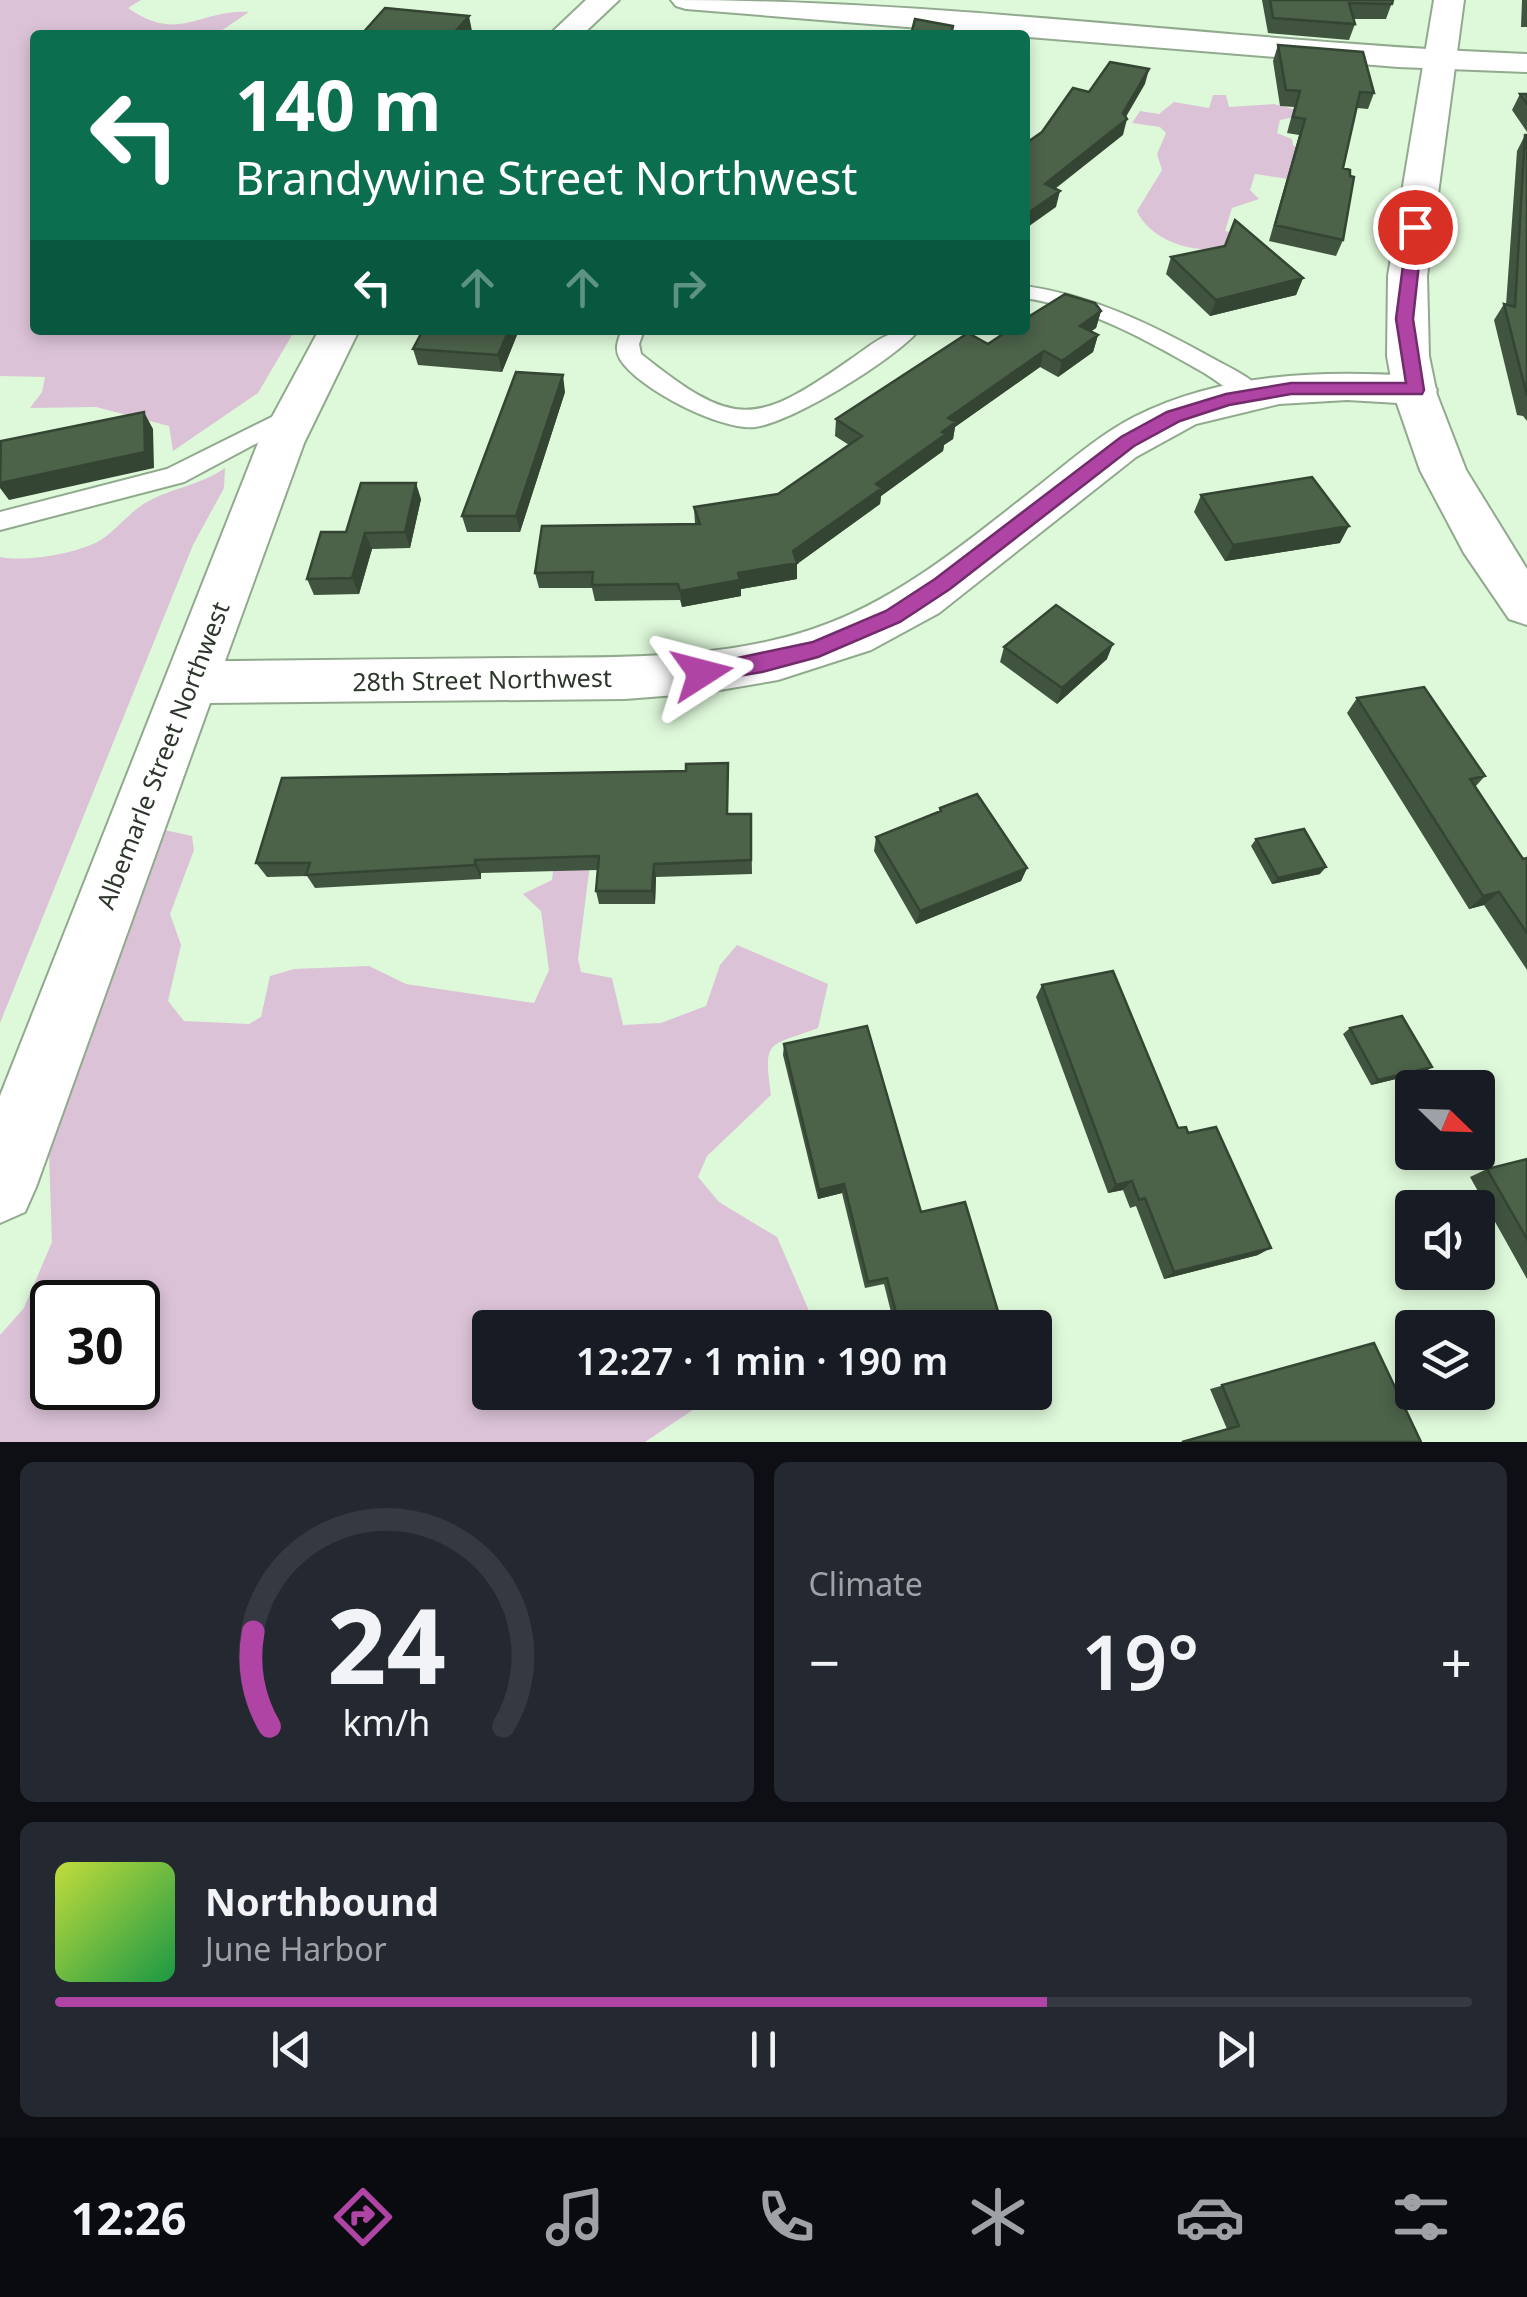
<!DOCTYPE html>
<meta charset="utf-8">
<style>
body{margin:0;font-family:"Noto Sans",sans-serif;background:#242831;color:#f1f3f6;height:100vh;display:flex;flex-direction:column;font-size:38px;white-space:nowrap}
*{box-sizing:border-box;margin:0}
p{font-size:32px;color:#9ea1a6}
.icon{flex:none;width:55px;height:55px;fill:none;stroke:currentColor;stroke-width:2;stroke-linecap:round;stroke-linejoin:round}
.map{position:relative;height:1442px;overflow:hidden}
.panel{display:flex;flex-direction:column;gap:20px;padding:20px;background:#0d0f14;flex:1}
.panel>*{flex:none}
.guide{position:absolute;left:30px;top:30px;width:1000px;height:305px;border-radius:10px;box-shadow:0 5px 15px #0003;background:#0b6e4f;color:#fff;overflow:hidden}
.needle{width:65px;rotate:113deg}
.tools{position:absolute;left:1395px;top:1070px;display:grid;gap:20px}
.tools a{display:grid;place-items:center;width:100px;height:100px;border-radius:10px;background:#171b24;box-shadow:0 5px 15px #0003;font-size:50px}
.speed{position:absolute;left:30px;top:1280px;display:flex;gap:20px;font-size:50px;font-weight:700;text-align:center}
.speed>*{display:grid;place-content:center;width:130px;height:130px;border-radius:50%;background:#171b24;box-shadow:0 5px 15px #0003;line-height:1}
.speed .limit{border:5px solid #111;border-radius:15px;background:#fff;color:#111}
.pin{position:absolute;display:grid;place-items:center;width:85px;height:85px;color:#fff;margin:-42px;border:5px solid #fff;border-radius:50%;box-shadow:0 2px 10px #0007}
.me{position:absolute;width:110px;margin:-55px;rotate:81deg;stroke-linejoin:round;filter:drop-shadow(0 0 8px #0008)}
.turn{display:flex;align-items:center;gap:35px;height:210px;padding:0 40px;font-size:45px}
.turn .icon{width:130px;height:130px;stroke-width:2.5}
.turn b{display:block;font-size:70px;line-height:85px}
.lanes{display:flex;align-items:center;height:95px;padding:0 40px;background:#0003;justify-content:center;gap:50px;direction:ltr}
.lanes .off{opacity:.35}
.big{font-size:75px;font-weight:600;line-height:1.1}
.panel .card{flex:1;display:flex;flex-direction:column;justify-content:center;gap:15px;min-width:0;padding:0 35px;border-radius:15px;background:#242831}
.panel .dial{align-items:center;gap:0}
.dial svg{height:260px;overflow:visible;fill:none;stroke:#363941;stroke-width:7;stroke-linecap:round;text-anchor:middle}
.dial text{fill:#f1f3f6;stroke:none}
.song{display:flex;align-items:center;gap:30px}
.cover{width:120px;height:120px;border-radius:15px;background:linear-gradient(135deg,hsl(70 70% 55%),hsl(140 70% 35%))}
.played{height:10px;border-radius:5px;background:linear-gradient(90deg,#af44a5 70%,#363941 70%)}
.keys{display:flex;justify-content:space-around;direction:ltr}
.heat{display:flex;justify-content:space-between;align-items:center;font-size:55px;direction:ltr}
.panel .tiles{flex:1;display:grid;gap:20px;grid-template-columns:1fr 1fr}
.card:last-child{grid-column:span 2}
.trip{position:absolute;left:472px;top:1310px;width:580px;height:100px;border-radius:10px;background:#171b24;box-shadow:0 5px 15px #0003;font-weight:600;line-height:100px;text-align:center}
.menu{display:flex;height:160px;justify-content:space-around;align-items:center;background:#090b0e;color:#9ea1a6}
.menu .icon{width:70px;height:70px}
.menu .active{color:#af44a5}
.menu b{font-size:45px;color:#f1f3f6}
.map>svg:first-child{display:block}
.green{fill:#dbc2d7;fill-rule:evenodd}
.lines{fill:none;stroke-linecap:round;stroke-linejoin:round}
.service-casing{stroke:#91aa8e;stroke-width:4}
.minor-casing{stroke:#91aa8e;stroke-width:4}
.tertiary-casing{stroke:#91aa8e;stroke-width:4}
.service{fill:#fff;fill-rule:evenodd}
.minor{fill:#fff;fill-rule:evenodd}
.tertiary{fill:#fff;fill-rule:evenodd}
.wall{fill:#41543f}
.shaded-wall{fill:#354533}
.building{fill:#4c6249;stroke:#354533;stroke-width:2.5}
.route{fill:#af44a5;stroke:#722c6b;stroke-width:2.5}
.labels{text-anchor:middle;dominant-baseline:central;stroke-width:10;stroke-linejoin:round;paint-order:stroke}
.street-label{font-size:25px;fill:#2c362b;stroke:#fff}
</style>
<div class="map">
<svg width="1527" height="1442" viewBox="0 0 1527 1442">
<rect width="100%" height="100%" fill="#def8da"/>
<path class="green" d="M 0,0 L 141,0 L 128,8 C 179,44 200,9 249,12 L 215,35 L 35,35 L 35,330 L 295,330 L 258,393 L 173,451 L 169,426 L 96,407 L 30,408 L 42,392 L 45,377 L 0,376 Z
M 1213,95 L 1226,95 L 1229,107 L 1274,104 L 1297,110 L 1299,116 L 1280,120 L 1277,133 L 1292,139 L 1293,145 L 1299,149 L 1295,180 L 1255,174 L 1250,190 L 1259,199 L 1232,208 L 1225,231 L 1255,238 C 1245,241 1234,247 1223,249 C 1191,253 1150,240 1137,211 L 1162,170 L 1157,154 L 1166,133 L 1160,127 L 1132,123 L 1140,111 L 1159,114 L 1174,102 L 1209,108 Z
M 225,468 L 224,488 L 193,545 L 0,1023 L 0,557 C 27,562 75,554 99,541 C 116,531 129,512 147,502 C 172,488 201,485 225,468 Z
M 160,829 L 192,836 L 194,850 L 170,914 L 181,945 L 168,1001 L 184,1021 L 249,1024 L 261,1017 L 270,976 L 294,969 L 369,966 L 406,984 L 534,1003 L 549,970 L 541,911 L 523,894 L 552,880 L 555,855 L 590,864 L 578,959 L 581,972 L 612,978 L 623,1025 L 661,1023 L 706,1006 L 720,965 L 737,945 L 828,984 L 818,1028 C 768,1047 763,1038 771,1095 L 707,1156 L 698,1177 L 719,1202 L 777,1237 L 816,1327 L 490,1328 L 490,1392 L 718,1393 L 645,1442 L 0,1442 L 0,1335 L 24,1308 L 52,1242 L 49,1154 ZM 52,1302 L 138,1302 L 138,1388 L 52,1388 Z"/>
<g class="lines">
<defs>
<path id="service" d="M 1025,286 C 1094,296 1153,325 1214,359 C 1232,369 1252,377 1265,394 L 1253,402 C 1235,397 1216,379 1199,370 C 1143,338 1089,308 1025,298 Z
M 622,330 L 644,330 L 639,344 L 641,354 C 734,428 754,427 851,359 C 877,341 886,330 919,330 C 895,359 793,422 755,427 C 721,431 637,388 620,359 C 614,349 618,340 622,330 Z
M 296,405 L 304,408 L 308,413 L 304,418 L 184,482 L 0,530 L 0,512 L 167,469 Z"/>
<path id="minor" d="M 586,0 L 619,0 L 582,35 L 549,35 Z
M 671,0 C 957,0 1242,43 1527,54 L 1527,72 L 1398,67 L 686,9 L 676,6 Z
M 319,330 L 359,330 L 304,443 L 225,661 C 321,660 417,659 513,658 C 612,657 718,661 813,629 C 900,600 970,539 1042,483 C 1071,460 1101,434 1134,417 C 1221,373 1320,370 1415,376 L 1430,380 L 1437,390 L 1430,400 L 1415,404 L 1347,400 L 1279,404 L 1196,424 L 1136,457 L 939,613 L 871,650 L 778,680 L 702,693 L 625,699 L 210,703 L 36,1187 L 25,1212 L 0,1223 L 0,1096 L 258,443 Z"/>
<path id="tertiary" d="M 1434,0 L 1464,0 L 1427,276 L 1429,356 L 1437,395 L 1466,470 L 1527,569 L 1527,625 L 1509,619 L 1464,553 L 1420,470 L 1394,395 L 1387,356 L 1388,276 Z"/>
</defs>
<use href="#service" class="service-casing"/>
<use href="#minor" class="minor-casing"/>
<use href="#tertiary" class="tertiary-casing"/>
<use href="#service" class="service"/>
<use href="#minor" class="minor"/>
<use href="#tertiary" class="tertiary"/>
</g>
<path class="wall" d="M 1262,0 L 1393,0 L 1386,19 L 1353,19 L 1355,24 L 1349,40 L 1268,33 Z
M 1522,0 L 1527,0 L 1527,27 L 1521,27 Z
M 1278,45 L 1374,93 L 1368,109 L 1357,108 L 1343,168 L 1343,240 L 1336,256 L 1269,241 L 1299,135 L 1287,133 L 1294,107 L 1280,106 L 1273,61 Z
M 1520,94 L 1527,94 L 1527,132 L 1512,110 Z
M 1525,135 L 1527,135 L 1527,421 L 1523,416 L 1517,415 L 1494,320 L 1504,304 L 1506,305 L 1517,151 Z
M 1171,257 L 1303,278 L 1296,295 L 1210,316 L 1166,274 Z
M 1101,311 L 1096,328 L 1091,331 L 1098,335 L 1093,352 L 1058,377 L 1040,367 L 955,427 L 953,439 L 944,445 L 943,451 L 881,496 L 880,504 L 797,564 L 797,579 L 741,589 L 741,596 L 682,607 L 680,600 L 595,601 L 592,588 L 539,588 L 535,573 L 695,524 L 694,507 L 778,494 L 849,445 L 835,436 L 836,419 L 988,344 Z
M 519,330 L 502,372 L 418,365 L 413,349 Z
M 565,392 L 520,532 L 467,532 L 462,516 Z
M 1201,495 L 1340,543 L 1225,561 L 1194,512 Z
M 421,499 L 410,548 L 372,549 L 359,594 L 314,595 L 307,579 L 346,532 Z
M 1004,647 L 1107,659 L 1057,704 L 1000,662 Z
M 1357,698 L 1485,776 L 1475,787 L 1523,859 L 1527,858 L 1527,970 L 1484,905 L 1469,909 L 1347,713 Z
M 728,763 L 728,814 L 751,814 L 752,874 L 656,877 L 655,904 L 599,904 L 596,891 L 598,870 L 481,873 L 481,879 L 315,888 L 307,876 L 267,877 L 256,863 Z
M 940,808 L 1027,868 L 1021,881 L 916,924 L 874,851 L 876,837 L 939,812 Z
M 1256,839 L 1320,874 L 1272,884 L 1251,846 Z
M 1042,985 L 1178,1128 L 1188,1133 L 1258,1255 L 1164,1279 L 1136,1206 L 1130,1208 L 1123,1190 L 1108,1193 L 1036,997 Z
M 1350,1028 L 1432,1067 L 1425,1072 L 1371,1085 L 1343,1034 Z
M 784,1044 L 921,1212 L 1003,1328 L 895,1328 L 884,1284 L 865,1288 L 842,1193 L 818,1199 L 783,1055 Z
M 1527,1159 L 1527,1279 L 1470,1177 L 1487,1169 Z
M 1374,1343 L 1421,1442 L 1227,1429 L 1210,1389 Z
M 912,1392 L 965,1392 L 916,1405 Z"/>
<path class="shaded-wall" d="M 469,16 L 472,31 L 468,35 L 452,35 Z
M 1149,69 L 1145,84 L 1123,122 L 1127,119 L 1123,135 L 1041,200 L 1045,184 L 1123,113 Z
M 1060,191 L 1056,207 L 1025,229 L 1025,215 Z
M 1303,278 L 1296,295 L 1210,316 L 1216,300 Z
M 1101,311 L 1096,328 L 1076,342 L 1080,326 Z
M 509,330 L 519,330 L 502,372 L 498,355 Z
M 1098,335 L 1093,352 L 1058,377 L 1062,361 Z
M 1044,351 L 1040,367 L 955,427 L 953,439 L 944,445 L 943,451 L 881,496 L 880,504 L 797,564 L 797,579 L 741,589 L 741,596 L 682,607 L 680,591 L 738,573 L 793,551 L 876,484 L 948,418 Z
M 563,375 L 565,392 L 520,532 L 516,516 Z
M 144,412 L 153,429 L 154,468 L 9,500 L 0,488 L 0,483 Z
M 416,483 L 421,499 L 410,548 L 405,532 Z
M 1349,526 L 1340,543 L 1225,561 L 1233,545 Z
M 365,533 L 372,549 L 359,594 L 352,578 Z
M 1113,644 L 1107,659 L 1057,704 L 1062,688 Z
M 475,860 L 481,873 L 481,879 L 475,865 Z
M 654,864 L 656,877 L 655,904 L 652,891 Z
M 1326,867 L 1320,874 L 1272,884 L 1278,878 Z
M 1027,868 L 1021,881 L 916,924 L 920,911 Z
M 1499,892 L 1484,905 L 1469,909 L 1483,896 Z
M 1432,1067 L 1425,1072 L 1371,1085 L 1378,1080 Z
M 1132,1181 L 1123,1190 L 1108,1193 L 1116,1185 Z
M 844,1184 L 842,1193 L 818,1199 L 819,1190 Z
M 1271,1248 L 1258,1255 L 1164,1279 L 1174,1272 Z
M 956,1392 L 965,1392 L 916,1405 L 920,1402 Z"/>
<path class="building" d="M 1270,0 L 1393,0 L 1392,4 L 1349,3 L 1355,24 L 1273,18 Z
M 385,8 L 469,16 L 452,35 L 361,35 Z
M 915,19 L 953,26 L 951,35 L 911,35 Z
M 1278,45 L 1363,52 L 1374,93 L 1360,92 L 1343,168 L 1350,170 L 1350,176 L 1354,177 L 1343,240 L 1275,225 L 1305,119 L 1293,117 L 1300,91 L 1286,90 Z
M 1110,62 L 1149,69 L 1123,113 L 1127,119 L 1045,184 L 1060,191 L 1025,215 L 1025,144 L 1042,132 L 1073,88 L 1089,92 Z
M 1520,94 L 1527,94 L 1527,104 Z
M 1525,135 L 1527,135 L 1527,396 L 1504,304 L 1515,307 Z
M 1235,220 L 1303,278 L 1216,300 L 1171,257 L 1225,246 Z
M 1065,294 L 1095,303 L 1101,311 L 1080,326 L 1098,335 L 1062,361 L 1044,351 L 948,418 L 956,422 L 942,432 L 946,434 L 876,484 L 882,488 L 793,551 L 797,563 L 738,573 L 740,580 L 680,591 L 678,584 L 592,585 L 593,572 L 535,573 L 542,526 L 700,524 L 694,507 L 778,494 L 862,436 L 836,419 L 968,333 L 988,344 L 1009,330 L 1025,330 L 1025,319 Z
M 423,330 L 509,330 L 498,355 L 413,349 Z
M 516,372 L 563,375 L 516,516 L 462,516 Z
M 144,412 L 145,452 L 0,483 L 1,441 Z
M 1312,477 L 1349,526 L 1233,545 L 1201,495 Z
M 361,483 L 416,483 L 405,532 L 365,533 L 352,578 L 307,579 L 321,532 L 346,532 Z
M 1056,605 L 1113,644 L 1062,688 L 1004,647 Z
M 1424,687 L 1485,776 L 1470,779 L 1523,859 L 1527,858 L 1527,933 L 1499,892 L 1483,896 L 1357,698 Z
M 728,763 L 727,814 L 751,814 L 751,860 L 654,864 L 652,891 L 596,891 L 599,856 L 475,860 L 475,865 L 306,875 L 310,863 L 256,863 L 282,778 L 686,771 L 686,764 Z
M 977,794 L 1027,868 L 920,911 L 876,837 L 941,811 L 940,808 Z
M 1304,829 L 1326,867 L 1278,878 L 1256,839 Z
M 1113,971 L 1178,1128 L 1186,1127 L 1188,1133 L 1216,1127 L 1271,1248 L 1174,1272 L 1145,1198 L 1139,1200 L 1132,1181 L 1116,1185 L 1042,985 Z
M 1402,1016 L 1432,1067 L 1378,1080 L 1350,1028 Z
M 867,1026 L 921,1212 L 965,1202 L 1003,1328 L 900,1328 L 887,1278 L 868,1282 L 844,1184 L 819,1190 L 784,1044 Z
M 1527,1159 L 1527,1239 L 1487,1169 Z
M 1374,1343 L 1421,1442 L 1182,1442 L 1239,1426 L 1222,1385 Z
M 917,1392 L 956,1392 L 920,1402 Z"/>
<path class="route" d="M 1415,222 L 1423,227 L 1413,319 L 1424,390 L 1422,394 L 1291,394 L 1229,405 L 1180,421 L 1134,446 L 950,589 L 900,622 L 818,657 L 762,672 L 702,682 L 695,679 L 691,673 L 695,667 L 813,642 L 886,611 L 935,579 L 1121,437 L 1167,412 L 1226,394 L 1291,383 L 1406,383 L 1396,319 L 1408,227 Z"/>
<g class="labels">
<g class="street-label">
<text transform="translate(482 679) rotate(-1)">28th Street Northwest</text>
<text transform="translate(162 755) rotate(-69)">Albemarle Street Northwest</text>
</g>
</g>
</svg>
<div class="tools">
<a><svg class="needle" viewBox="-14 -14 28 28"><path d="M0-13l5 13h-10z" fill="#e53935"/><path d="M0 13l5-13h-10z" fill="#9ea1a6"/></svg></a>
<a><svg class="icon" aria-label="sound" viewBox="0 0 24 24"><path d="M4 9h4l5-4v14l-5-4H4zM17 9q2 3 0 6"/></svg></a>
<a><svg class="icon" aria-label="layers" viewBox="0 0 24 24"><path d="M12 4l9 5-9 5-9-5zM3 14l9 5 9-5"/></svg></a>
</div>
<div class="speed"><div class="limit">30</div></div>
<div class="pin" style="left:1415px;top:227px;background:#d93025"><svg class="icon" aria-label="arrive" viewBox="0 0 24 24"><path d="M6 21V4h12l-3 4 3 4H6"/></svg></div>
<svg class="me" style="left:702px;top:673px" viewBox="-20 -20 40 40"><path d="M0-17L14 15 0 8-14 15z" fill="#af44a5" stroke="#fff" stroke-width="4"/></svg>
<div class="trip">12:27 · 1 min · 190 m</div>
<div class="guide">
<div class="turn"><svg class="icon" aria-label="left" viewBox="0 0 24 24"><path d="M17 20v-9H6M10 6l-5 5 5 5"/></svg><div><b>140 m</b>Brandywine Street Northwest</div></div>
<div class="lanes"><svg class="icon" aria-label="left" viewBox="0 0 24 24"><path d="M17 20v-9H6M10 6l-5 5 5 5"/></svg><svg class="icon off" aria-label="ahead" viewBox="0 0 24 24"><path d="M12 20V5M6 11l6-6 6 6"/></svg><svg class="icon off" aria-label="ahead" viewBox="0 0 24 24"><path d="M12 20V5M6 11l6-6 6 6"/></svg><svg class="icon off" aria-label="right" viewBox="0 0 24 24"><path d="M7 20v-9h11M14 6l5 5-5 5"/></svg></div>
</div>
</div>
<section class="panel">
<div class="tiles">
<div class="card dial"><svg viewBox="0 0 100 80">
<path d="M14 69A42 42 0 1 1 86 69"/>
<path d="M14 69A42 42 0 0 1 9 40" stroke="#af44a5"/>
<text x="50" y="56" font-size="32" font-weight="700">24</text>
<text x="50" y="72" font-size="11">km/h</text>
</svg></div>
<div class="card"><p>Climate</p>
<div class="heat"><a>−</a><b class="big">19°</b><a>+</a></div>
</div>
<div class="card">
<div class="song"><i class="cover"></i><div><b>Northbound</b><p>June Harbor</p></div></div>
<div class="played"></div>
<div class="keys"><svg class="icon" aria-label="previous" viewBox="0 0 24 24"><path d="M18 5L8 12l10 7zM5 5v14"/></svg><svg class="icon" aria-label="pause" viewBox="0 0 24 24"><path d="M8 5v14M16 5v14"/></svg><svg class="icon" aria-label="next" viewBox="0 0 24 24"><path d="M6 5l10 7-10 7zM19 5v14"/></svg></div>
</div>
</div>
</section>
<nav class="menu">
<b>12:26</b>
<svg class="icon active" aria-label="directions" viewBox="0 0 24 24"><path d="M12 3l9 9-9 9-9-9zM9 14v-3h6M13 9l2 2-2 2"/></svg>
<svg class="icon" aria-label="music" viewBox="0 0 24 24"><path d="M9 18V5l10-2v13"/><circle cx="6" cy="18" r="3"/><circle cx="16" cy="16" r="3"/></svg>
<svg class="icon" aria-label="phone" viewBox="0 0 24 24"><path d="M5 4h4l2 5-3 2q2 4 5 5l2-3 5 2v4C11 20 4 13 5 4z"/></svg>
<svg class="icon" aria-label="climate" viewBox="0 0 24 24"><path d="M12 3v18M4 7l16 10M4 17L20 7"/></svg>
<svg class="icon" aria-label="car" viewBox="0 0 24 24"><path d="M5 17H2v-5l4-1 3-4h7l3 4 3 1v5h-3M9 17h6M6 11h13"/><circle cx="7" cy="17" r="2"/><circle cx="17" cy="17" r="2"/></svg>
<svg class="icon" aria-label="filters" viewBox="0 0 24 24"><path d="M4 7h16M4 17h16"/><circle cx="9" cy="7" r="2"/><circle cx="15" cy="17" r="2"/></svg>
</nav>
